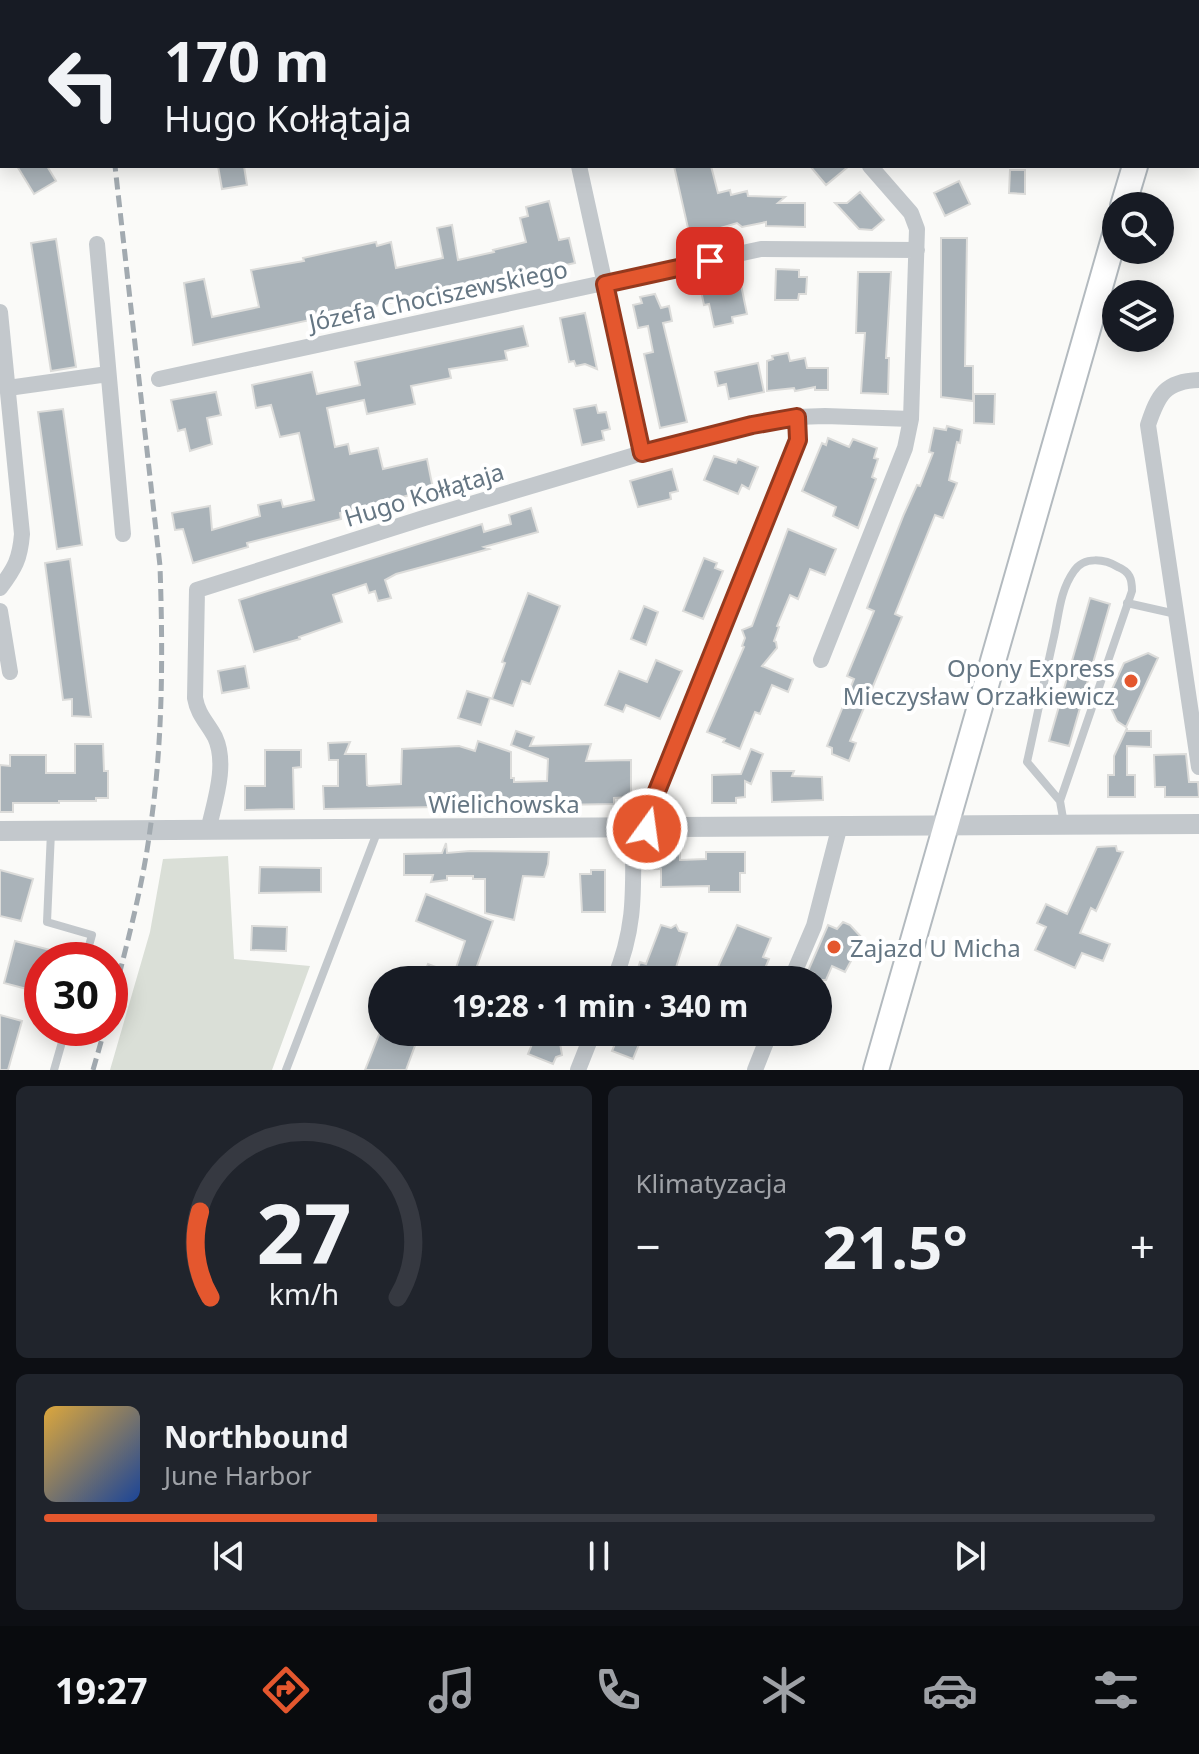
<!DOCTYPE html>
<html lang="pl">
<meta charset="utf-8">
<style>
body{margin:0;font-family:"Noto Sans",sans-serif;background:#20242c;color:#f1f3f6;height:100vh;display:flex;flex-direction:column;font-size:30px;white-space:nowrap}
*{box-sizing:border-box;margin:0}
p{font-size:26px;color:#9ea1a6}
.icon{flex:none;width:44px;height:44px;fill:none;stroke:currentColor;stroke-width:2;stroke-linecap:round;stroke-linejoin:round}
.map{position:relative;height:1070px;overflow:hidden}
.details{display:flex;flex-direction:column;gap:16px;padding:16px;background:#0d0f14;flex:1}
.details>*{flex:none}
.top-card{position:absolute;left:0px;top:0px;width:1200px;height:168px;box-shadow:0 4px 20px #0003;background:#171b24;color:#f1f3f6;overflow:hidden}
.buttons{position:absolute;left:1102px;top:192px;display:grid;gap:16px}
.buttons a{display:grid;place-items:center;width:72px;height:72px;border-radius:50%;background:#171b24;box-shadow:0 4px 20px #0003;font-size:40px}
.speed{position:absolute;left:24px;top:942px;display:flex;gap:16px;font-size:40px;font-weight:700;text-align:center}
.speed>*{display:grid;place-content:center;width:104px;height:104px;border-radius:50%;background:#171b24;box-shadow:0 4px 20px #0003;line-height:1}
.speed .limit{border:12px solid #d22;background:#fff;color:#111}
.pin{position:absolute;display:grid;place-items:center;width:68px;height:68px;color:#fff;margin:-34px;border-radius:16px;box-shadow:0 4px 12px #0006}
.me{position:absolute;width:88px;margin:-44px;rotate:14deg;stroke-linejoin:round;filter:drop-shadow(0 0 6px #0008)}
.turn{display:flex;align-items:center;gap:28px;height:168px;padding:0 32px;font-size:36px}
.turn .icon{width:104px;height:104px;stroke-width:2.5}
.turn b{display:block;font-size:56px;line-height:68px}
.big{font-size:60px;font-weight:700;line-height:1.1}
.details .tile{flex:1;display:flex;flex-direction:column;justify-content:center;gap:12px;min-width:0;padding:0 28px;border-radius:12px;background:#20242c}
.details .dial{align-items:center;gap:0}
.dial svg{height:208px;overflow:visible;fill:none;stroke:#363941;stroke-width:7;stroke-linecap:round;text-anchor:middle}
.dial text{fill:#f1f3f6;stroke:none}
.song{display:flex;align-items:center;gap:24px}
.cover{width:96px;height:96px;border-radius:12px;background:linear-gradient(135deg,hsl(40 70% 55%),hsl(220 70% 35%))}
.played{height:8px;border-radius:4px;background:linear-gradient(90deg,#e4572e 30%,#363941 30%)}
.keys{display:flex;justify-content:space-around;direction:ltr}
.heat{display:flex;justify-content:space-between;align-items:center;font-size:44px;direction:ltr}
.details .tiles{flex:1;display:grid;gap:16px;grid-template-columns:1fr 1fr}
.tile:last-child{grid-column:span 2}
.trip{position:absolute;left:368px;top:966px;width:464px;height:80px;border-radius:40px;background:#171b24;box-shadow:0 4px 20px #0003;font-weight:700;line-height:80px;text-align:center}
.menu{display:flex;height:128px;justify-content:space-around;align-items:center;background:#090b0e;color:#9ea1a6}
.menu .icon{width:56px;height:56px}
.menu .on{color:#e4572e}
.menu b{font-size:36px;color:#f1f3f6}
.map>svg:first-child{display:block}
.green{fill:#dadfd7}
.building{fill:#aab3b9;stroke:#dcdcda;stroke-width:2}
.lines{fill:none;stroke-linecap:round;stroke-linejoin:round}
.secondary-casing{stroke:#b3babf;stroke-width:28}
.service{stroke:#c3c8cc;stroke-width:8}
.minor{stroke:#c3c8cc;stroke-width:16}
.tertiary{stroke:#c3c8cc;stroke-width:20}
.secondary{stroke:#fff;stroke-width:24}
.rail{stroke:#a2aab0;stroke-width:5;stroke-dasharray:12 6;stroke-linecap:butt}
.route-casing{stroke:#94391e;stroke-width:20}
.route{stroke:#e4572e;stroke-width:14}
.poi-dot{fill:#e4572e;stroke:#fff;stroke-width:3}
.labels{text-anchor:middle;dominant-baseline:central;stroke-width:8;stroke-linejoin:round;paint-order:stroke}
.street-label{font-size:24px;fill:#657683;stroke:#fff}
.poi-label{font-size:24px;fill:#657683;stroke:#fff;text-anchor:end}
</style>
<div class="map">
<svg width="1199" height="1070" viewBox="0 0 1199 1070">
<rect width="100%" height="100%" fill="#fafaf8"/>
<path class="green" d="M 228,856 L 234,959 L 310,966 L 272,1070 L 110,1070 L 150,932 L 163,859 Z"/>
<path class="building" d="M 17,166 L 47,166 L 56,181 L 34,194 Z
M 218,166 L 244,166 L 247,185 L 222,189 Z
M 674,166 L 711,166 L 718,193 L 730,190 L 731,195 L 747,191 L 748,196 L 785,197 L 778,203 L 805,203 L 805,227 L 766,226 L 766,222 L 742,227 L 737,223 L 690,237 Z
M 810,166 L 849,166 L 826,185 Z
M 1010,170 L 1025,170 L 1025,194 L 1009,193 Z
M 959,181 L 970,204 L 945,216 L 934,193 Z
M 860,192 L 884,220 L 872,230 L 859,229 L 835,203 L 847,203 Z
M 549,201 L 559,240 L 569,238 L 575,263 L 193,345 L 184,283 L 204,279 L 212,317 L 259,307 L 251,270 L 304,261 L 303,258 L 376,242 L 377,246 L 391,242 L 396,268 L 443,258 L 437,228 L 452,225 L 458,260 L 494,252 L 493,250 L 526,242 L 520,218 L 528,216 L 526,207 Z
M 941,238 L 967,238 L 965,366 L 973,366 L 973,401 L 941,397 Z
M 56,239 L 76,367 L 51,371 L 31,243 Z
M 776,269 L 799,270 L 799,277 L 807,277 L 806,294 L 799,294 L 798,300 L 775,300 Z
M 858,272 L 891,272 L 886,358 L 889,358 L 888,394 L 861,393 L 865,333 L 856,333 Z
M 712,279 L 713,285 L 740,280 L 747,314 L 732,317 L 733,323 L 714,327 L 709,304 L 704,305 L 699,281 Z
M 655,294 L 661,308 L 669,306 L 672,321 L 663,323 L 687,422 L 660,428 L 644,354 L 653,352 L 648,326 L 638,328 L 633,305 L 642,303 L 640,297 Z
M 585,313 L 589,331 L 597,369 L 585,364 L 576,366 L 574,361 L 569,362 L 560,318 Z
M 523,326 L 528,346 L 505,351 L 507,360 L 449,369 L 451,378 L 411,386 L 415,404 L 367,414 L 364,400 L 327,408 L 335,447 L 348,444 L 350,454 L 378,448 L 383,469 L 427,459 L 433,489 L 340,513 L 341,519 L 247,543 L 248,547 L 193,563 L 183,529 L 175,530 L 172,513 L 210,506 L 212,530 L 260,516 L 258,505 L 281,500 L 283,507 L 314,500 L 299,433 L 280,437 L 271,405 L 256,408 L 252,385 L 312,372 L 317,394 L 360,385 L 355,362 Z
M 788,353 L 790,361 L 805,358 L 807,368 L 828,368 L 828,390 L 815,390 L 815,387 L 795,391 L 794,388 L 767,391 L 767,361 L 773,359 L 772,356 Z
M 758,363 L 764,392 L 729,399 L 726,384 L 718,386 L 715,372 Z
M 216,392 L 221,415 L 207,418 L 212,444 L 190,451 L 185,429 L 178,431 L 171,400 Z
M 974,394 L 995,394 L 994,424 L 974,423 Z
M 596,405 L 598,413 L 606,412 L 610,429 L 602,431 L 604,440 L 582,445 L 574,409 Z
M 63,409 L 82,545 L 57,549 L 38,412 Z
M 947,426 L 962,430 L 960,443 L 957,442 L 949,480 L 957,483 L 943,518 L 935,515 L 895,614 L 902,617 L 850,741 L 856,743 L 849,761 L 832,754 L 832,748 L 827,746 L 854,679 L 847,676 L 874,611 L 867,608 L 904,514 L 917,485 L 920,486 L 933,453 L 929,452 L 934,428 L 946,430 Z
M 828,438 L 849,447 L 853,439 L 877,448 L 874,458 L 878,459 L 872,477 L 876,479 L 858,528 L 833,516 L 836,507 L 802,491 L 822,443 L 826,445 Z
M 714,456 L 736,463 L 738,459 L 758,467 L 749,489 L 742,485 L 738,494 L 704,480 Z
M 672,469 L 678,491 L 670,493 L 671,499 L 638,507 L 630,481 Z
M 531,508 L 538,532 L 484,547 L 489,549 L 396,574 L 385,580 L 391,598 L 378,601 L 375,591 L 369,593 L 366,584 L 333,595 L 342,622 L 299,637 L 300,639 L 254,652 L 239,600 L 482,524 L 484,532 L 511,524 L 509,515 Z
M 788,529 L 836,549 L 825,575 L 810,569 L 798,599 L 790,595 L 777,626 L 779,627 L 774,641 L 776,642 L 777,648 L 762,666 L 793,679 L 788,692 L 772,685 L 760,714 L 755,712 L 740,749 L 723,742 L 725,739 L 707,732 L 744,647 L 742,646 L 745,638 L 742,630 L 752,626 Z
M 704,558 L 717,563 L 715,568 L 723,571 L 703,619 L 683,611 Z
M 70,559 L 91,717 L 72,716 L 72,699 L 63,700 L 45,563 Z
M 528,593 L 560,606 L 530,684 L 522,681 L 513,706 L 492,699 L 505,663 L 502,662 Z
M 1090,598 L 1110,604 L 1069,746 L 1049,741 Z
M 644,606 L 658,612 L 646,645 L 631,639 Z
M 1148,653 L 1158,658 L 1126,727 L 1117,721 L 1107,700 L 1124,663 Z
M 656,660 L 682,671 L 660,719 L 626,705 L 623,712 L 605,705 L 619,671 L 647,682 Z
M 245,666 L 249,688 L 222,693 L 218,671 Z
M 467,691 L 490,698 L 481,725 L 458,718 Z
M 1127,728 L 1127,731 L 1151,731 L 1151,747 L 1127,746 L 1127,775 L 1135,775 L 1135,797 L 1108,797 L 1108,775 L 1114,775 L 1114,756 Z
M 516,731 L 534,737 L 530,746 L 591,744 L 586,761 L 631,760 L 631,797 L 614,798 L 614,804 L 324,809 L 323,786 L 338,786 L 338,760 L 329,760 L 328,743 L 350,742 L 345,754 L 366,754 L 367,785 L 369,786 L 401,784 L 402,749 L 459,746 L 475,751 L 478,741 L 511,752 L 511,778 L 514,778 L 514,782 L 547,781 L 548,759 L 511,745 Z
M 75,744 L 103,744 L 104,771 L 108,771 L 108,798 L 96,798 L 96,801 L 59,801 L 59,803 L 13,803 L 13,812 L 0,812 L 0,765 L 10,766 L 10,755 L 46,755 L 46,773 L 75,773 Z
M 751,749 L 763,754 L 751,784 L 745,781 L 745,797 L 736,798 L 736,803 L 712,803 L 712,775 L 741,774 Z
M 265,750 L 301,750 L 301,767 L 293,768 L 294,809 L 245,810 L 245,786 L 265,786 Z
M 1186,754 L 1189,782 L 1198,782 L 1199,797 L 1165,797 L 1165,787 L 1155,787 L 1154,755 Z
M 771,771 L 794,771 L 792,776 L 822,777 L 823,800 L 772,802 Z
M 446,843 L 447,853 L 470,851 L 549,852 L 548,864 L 544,877 L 523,876 L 514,920 L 485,913 L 485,879 L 473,879 L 473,876 L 447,876 L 447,880 L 431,882 L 433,875 L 404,875 L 404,854 L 442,853 Z
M 1116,846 L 1117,851 L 1123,852 L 1096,911 L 1091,908 L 1080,933 L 1110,944 L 1103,961 L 1082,953 L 1075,968 L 1035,950 L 1046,927 L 1037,923 L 1046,904 L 1067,914 L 1097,847 Z
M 706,852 L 745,852 L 745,873 L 740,873 L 740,892 L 709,892 L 709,886 L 661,887 L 661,869 L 653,869 L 653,854 L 680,853 L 680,860 L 706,859 Z
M 260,867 L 321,868 L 321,892 L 259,893 Z
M 0,870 L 33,879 L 21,921 L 0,916 Z
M 591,870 L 605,870 L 605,912 L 582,912 L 580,874 L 591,874 Z
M 426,894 L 493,921 L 472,980 L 422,980 L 428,964 L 454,974 L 465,941 L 416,921 Z
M 843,922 L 850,925 L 863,939 L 845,972 L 832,966 L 826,980 L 811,980 L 814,973 L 808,971 L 828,925 L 837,929 Z
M 661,925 L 671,928 L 676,925 L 679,931 L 687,933 L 672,980 L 634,980 L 640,962 L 646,964 Z
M 737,925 L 771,938 L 763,957 L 769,959 L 760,980 L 712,980 Z
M 252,926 L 287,927 L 286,951 L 251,950 Z
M 15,941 L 70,955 L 70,960 L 42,960 L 42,993 L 4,983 Z
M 0,1015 L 22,1021 L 8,1070 L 0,1070 Z
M 380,1032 L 420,1032 L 406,1070 L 365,1070 Z
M 537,1032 L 565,1032 L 560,1043 L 562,1055 L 556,1057 L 553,1064 L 528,1054 Z
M 620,1032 L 644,1032 L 633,1059 L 612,1051 Z"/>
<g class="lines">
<defs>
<path id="secondary" d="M 1182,2 L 1182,0
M 1123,206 L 1135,166
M 876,1070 L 1116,231"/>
</defs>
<use href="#secondary" class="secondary-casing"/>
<path class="service" d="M 1034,0 L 1036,2
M 765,2 L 767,0
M 923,2 L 926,0
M 1090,2 L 1091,0
M 1127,603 L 1176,614
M 1060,801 L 1132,591 C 1132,579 1130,572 1118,567 C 1105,559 1084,556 1074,571 C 1059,592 1059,617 1053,641 C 1044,681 1036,722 1027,762 L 1060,801 L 1064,824
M 51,832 L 47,922 L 92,935 L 85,960
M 54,1070 L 66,1028
M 286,1070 L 378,830"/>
<path class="minor" d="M 249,0 L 249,2
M 543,0 L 543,2
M 579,166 L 642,453
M 97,244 L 123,534
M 0,312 L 22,534 C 20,559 15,568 0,588
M 159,379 L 761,249 L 917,250
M 1199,380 C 1165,381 1158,395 1148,425 L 1199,767
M 8,388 L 108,374
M 0,611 L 10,672
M 821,660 L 905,448 L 911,419 L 917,229 L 911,213 L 870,166
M 647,829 L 653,801 L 798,440 L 797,417
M 208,831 C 214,803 228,765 215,737 C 207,722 198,715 195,698 L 197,590 L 424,518 L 642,453 L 752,425 L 797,417 L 825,416 L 911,419
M 614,980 C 637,925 633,887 633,829
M 791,980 L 814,926 L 840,825
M 578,1070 L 593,1032
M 755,1070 L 770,1032"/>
<path class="tertiary" d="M 0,831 L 1199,824"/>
<use href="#secondary" class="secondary"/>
<path class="rail" d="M 96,0 L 96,2
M 110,1010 C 125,951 142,891 150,830 C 163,743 163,654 160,566 L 115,166
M 93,1070 L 105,1028"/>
</g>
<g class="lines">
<defs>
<path id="route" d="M 647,829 L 653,801 L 798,440 L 797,417 L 752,425 L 642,453 L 605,284 L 710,261"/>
</defs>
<use href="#route" class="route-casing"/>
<use href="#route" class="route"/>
</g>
<g class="poi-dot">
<circle cx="1131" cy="681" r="8"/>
<circle cx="834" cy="947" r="8"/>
</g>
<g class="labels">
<g class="street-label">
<text transform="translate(438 295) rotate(-12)">Józefa Chociszewskiego</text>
<text transform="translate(424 494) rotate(-17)">Hugo Kołłątaja</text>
<text x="504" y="803">Wielichowska</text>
</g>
<g class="poi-label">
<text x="1115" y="667">Opony Express<tspan x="1115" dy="28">Mieczysław Orzałkiewicz</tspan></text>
<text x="850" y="947" text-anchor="start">Zajazd U Micha</text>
</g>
</g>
</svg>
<div class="buttons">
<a><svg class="icon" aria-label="search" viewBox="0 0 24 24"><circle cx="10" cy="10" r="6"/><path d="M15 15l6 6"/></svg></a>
<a><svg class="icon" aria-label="layers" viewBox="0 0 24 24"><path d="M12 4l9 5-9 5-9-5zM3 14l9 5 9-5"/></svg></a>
</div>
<div class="speed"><div class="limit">30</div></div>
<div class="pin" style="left:710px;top:261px;background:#d93025"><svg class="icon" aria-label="arrive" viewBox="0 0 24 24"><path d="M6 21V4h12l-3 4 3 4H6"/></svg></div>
<svg class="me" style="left:647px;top:829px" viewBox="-20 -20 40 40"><circle r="17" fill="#e4572e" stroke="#fff" stroke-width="3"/><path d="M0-11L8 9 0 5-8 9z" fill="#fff"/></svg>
<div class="trip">19:28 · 1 min · 340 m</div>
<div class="top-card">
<div class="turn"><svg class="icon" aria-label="left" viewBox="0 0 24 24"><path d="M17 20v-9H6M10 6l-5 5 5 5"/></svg><div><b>170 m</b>Hugo Kołłątaja</div></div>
</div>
</div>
<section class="details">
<div class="tiles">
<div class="tile dial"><svg viewBox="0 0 100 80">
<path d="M14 69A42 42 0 1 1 86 69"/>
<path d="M14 69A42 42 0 0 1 10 36" stroke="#e4572e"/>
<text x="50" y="56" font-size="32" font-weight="700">27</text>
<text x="50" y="72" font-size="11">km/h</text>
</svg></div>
<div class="tile"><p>Klimatyzacja</p>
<div class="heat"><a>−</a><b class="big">21.5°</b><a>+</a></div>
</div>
<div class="tile">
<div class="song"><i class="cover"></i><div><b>Northbound</b><p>June Harbor</p></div></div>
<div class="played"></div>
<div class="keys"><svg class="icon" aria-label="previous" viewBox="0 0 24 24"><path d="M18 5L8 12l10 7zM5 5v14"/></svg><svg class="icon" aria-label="pause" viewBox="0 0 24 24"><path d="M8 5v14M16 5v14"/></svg><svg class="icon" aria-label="next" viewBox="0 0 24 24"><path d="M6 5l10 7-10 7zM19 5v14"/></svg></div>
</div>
</div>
</section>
<nav class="menu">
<b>19:27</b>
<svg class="icon on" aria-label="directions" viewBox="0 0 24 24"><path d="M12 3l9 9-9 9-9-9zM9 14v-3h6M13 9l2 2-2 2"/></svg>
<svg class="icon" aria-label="music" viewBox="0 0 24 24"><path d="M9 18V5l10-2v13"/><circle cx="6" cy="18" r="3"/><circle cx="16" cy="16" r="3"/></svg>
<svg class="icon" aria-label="phone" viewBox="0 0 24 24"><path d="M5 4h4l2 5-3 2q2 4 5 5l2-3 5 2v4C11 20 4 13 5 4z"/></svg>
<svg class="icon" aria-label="climate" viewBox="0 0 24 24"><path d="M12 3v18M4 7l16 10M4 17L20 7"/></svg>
<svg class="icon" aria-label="car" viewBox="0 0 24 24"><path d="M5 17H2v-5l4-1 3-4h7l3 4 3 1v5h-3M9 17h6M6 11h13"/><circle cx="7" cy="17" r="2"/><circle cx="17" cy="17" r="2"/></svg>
<svg class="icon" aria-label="filters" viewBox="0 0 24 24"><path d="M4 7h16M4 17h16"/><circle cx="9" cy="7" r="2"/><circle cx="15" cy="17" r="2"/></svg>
</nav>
